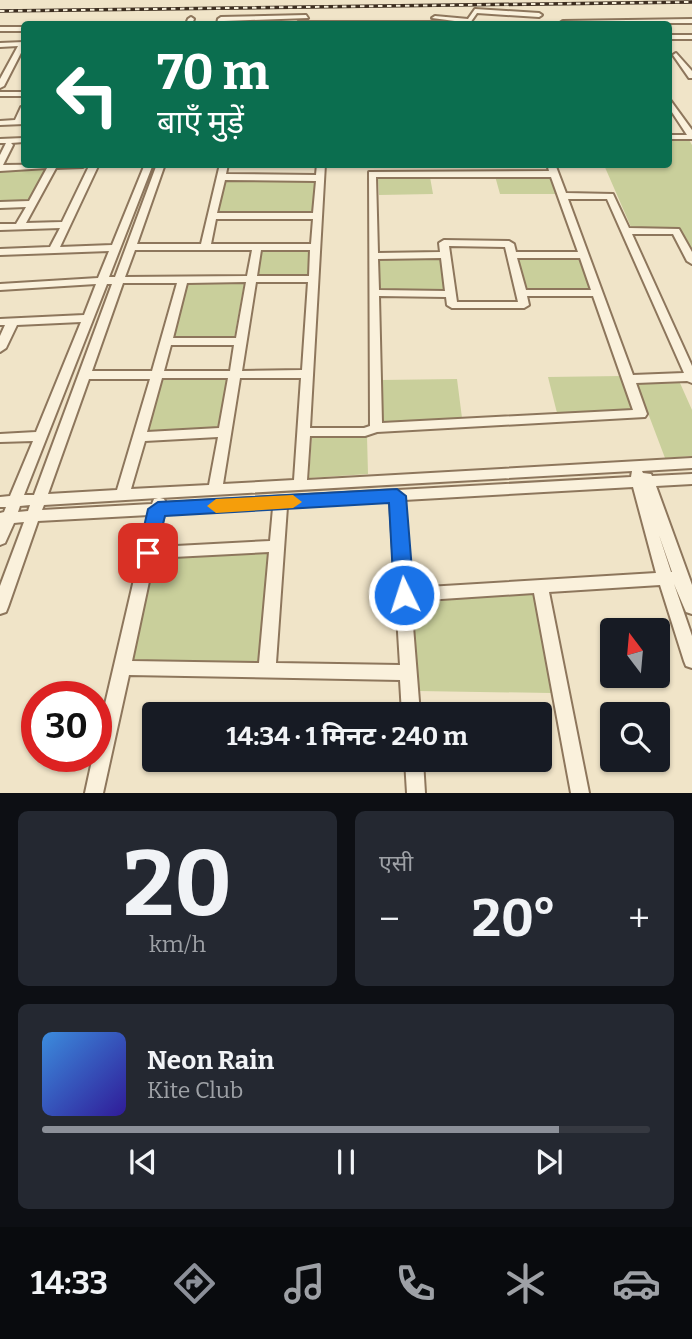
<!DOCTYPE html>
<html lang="hi">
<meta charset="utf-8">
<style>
body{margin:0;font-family:Bitter,"Noto Sans Devanagari",serif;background:#242831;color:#f1f3f6;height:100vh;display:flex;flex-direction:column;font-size:26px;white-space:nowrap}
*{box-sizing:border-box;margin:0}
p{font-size:23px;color:#9ea1a6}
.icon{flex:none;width:38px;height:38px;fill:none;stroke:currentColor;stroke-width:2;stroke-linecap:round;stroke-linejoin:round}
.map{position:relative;height:793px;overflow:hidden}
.sheet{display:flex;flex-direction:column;gap:18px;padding:18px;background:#0d0f14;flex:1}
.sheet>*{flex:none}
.hud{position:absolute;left:21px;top:21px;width:651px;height:147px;border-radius:7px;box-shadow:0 2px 5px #0004;background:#0b6e4f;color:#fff;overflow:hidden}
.needle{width:46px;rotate:344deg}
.tools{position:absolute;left:600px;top:618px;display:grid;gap:14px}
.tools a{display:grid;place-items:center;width:70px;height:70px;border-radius:7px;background:#171b24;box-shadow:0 2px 5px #0004;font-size:35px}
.speed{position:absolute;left:21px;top:681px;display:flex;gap:14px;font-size:35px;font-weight:700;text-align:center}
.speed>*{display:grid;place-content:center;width:91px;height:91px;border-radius:50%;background:#171b24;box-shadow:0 2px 5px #0004;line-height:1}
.speed .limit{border:10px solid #d22;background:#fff;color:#111}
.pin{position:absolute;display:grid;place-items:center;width:60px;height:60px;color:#fff;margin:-30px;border-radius:14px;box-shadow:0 4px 10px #0006}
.me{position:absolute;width:77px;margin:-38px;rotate:356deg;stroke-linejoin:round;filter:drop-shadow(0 0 5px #0008)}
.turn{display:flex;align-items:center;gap:24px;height:147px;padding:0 21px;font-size:32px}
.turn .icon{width:91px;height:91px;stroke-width:2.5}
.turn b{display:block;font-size:49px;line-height:60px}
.big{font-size:52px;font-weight:700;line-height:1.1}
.sheet .tile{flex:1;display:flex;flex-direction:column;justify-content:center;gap:10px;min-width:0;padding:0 24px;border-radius:10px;background:#242831}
.sheet .dial{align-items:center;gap:0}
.dial b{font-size:91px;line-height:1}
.song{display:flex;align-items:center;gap:21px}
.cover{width:84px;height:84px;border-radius:10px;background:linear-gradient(135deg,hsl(210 70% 55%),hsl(250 70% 35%))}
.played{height:7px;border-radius:4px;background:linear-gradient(90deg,#8c9099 85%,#363941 85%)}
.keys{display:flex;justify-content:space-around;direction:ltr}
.heat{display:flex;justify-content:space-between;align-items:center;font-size:38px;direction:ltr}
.sheet .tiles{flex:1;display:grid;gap:18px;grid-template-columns:1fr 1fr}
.tile:last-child{grid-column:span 2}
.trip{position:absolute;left:142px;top:702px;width:410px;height:70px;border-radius:7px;background:#171b24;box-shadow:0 2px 5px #0004;font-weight:700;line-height:70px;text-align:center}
.tab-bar{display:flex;height:112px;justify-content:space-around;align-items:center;background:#090b0e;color:#9ea1a6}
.tab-bar .icon{width:49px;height:49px}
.tab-bar .selected{color:#8c9099}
.tab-bar b{font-size:32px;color:#f1f3f6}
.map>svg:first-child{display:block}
.green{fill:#c9cf9b}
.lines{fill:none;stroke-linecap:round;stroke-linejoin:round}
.minor-casing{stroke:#8d765c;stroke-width:4}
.minor{fill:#faf1dc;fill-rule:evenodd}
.rail-casing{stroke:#3d2e20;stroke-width:3.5}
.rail{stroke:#f7eed8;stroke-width:2;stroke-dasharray:4.5;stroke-linecap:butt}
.route{fill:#1a73e8;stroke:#114b97;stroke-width:2}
.slow{fill:#f59e0b}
</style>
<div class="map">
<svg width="692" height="793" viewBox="0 0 692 793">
<rect width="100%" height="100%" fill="#f0e4c8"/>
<path class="green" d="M 669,138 L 688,138 L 692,145 L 692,252 L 679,227 L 631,227 L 604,165 L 668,164 Z
M 46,168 L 28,202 L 0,203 L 0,171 Z
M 495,176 L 551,176 L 557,194 L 500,194 Z
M 378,177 L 430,177 L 433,194 L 379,195 Z
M 226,180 L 316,181 L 313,215 L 217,214 Z
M 259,250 L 309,250 L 308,277 L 256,277 Z
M 377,257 L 442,258 L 446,291 L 379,291 Z
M 516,257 L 579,257 L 592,291 L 525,291 Z
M 187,284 L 244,284 L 234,338 L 172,338 Z
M 621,376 L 633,409 L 557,413 L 548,377 Z
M 161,379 L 227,380 L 220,429 L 145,433 Z
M 457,379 L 462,418 L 383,423 L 381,380 Z
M 680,383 L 692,410 L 692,456 L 665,458 L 637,384 Z
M 312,435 L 367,436 L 368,474 L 309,478 Z
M 270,552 L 260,663 L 129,663 L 154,557 Z
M 534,592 L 551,693 L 418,691 L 412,603 Z"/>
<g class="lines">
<defs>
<path id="minor" d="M 475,9 L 539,13 L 542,15 L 539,17 L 477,13 L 470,23 L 432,18 L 435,16 L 468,19 Z
M 306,15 L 308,18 L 224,21 L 223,24 L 217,24 L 218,19 L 221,17 Z
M 191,17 L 194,19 L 192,24 L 186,24 L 188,19 Z
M 692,19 L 692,23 L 560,23 L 563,21 Z
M 299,22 L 435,22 L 438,24 L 296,24 Z
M 0,27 L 24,27 L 24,31 L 0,31 Z
M 668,35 L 692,35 L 692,39 L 668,39 Z
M 24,42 L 24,47 L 4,86 L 0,88 L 0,79 L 18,46 L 0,47 L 0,43 Z
M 676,53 L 692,71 L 692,78 L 689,78 L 673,55 Z
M 0,92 L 24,92 L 24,96 L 0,96 Z
M 668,97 L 692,130 L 692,139 L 668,139 L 668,135 L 687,135 L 668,106 Z
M 21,107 L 24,107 L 23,120 L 24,120 L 24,124 L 0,125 L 0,121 L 15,120 Z
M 24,138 L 24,142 L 11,143 L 13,145 L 3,165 L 87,164 L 83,167 L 56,168 L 26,223 L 62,222 L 90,164 L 99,164 L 60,247 L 112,245 L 145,164 L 153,164 L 109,277 L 115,277 L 157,164 L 165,164 L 137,244 L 201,244 L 220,164 L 228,164 L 226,174 L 316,175 L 317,164 L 325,164 L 310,428 L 364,428 L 370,426 L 369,172 L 549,171 L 547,164 L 555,164 L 566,193 L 613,194 L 629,228 L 679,229 L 692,252 L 692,264 L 687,261 L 673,234 L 632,234 L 692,366 L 692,383 L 687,381 L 636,383 L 647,414 L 645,417 L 377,432 L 365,436 L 310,436 L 307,480 L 692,458 L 692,468 L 642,471 L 643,473 L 651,474 L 652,476 L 692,474 L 692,484 L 656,486 L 692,585 L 692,614 L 686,612 L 674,584 L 692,636 L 692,668 L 686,666 L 684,661 L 660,585 L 549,592 L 589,793 L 571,793 L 534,593 L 411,601 L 420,714 L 402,714 L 400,680 L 129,675 L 103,793 L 85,793 L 93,756 L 96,756 L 96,743 L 149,515 L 38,521 L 8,607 L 6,612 L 0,614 L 0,586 L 24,522 L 14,523 L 5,543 L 0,545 L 0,513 L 4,512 L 6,507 L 0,507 L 0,497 L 10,496 L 33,441 L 0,442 L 0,434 L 36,432 L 81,322 L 17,325 L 6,348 L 0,352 L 0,336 L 5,325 L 0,325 L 0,319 L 84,315 L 96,284 L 0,290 L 0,284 L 98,278 L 109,251 L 0,255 L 0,249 L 50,247 L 60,228 L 0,230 L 0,224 L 16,224 L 26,207 L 0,208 L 0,202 L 29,201 L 47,168 L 0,171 L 0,155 L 6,143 L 0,143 L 0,139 ZM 376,177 L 551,177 L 578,252 L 516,252 L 514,244 L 509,241 L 444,240 L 439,243 L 440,252 L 378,253 ZM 225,180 L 316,181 L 313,213 L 217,213 ZM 568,199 L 607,199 L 684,373 L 633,375 ZM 216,219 L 313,219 L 311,244 L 211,244 ZM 449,246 L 505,247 L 518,302 L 457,302 ZM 135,250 L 252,250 L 247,276 L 125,277 ZM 261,250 L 310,250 L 309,276 L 257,276 ZM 441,258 L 445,291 L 379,290 L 378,259 ZM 517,258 L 580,258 L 591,290 L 526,290 ZM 246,282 L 236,338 L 173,338 L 187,283 ZM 256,282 L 308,282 L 302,370 L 242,371 ZM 123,283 L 177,283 L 152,371 L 92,371 ZM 107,284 L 112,284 L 34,495 L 24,495 ZM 379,296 L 446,297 L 447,305 L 452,308 L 524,308 L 529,305 L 527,296 L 593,296 L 633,410 L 382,423 ZM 171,345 L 234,345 L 230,371 L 164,371 ZM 162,378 L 228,378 L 219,428 L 147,432 ZM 240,378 L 301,378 L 294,480 L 223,484 ZM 89,379 L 150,379 L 117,490 L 48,494 ZM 218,437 L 209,485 L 131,489 L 145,441 ZM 632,471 L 631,477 L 166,503 L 164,499 L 160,498 ZM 633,487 L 656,573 L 411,588 L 404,500 ZM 158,498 L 154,499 L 152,504 L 42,510 L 44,505 ZM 390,501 L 400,665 L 276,663 L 287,507 ZM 30,505 L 28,511 L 18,512 L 20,506 ZM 273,508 L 270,541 L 157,547 L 164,514 ZM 659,535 L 672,572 L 671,572 ZM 269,552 L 259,663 L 132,661 L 154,558 Z
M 405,760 L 423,760 L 425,793 L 407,793 Z"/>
</defs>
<use href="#minor" class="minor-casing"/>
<use href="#minor" class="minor"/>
<defs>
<path id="rail" d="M 0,11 L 692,2"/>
</defs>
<use href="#rail" class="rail-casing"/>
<use href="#rail" class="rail"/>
</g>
<path class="route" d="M 397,489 L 406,496 L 414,595 L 411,601 L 396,601 L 394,595 L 389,503 L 165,516 L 154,558 L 141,558 L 138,553 L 148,509 L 158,502 Z"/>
<path class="slow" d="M 293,495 L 302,502 L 293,508 L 216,513 L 207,506 L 216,499 Z"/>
</svg>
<div class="tools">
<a><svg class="needle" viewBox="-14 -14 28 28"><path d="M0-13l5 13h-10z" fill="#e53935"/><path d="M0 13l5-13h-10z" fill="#9ea1a6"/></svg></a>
<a><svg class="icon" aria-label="search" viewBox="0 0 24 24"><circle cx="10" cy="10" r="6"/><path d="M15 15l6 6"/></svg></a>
</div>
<div class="speed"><div class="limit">30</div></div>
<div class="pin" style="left:148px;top:553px;background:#d93025"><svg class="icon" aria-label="arrive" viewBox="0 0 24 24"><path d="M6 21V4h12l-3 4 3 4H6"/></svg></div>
<svg class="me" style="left:404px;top:595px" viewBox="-20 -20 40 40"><circle r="17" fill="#1a73e8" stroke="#fff" stroke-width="3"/><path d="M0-11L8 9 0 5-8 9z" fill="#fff"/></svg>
<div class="trip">14:34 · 1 मिनट · 240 m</div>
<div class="hud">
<div class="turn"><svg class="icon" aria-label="left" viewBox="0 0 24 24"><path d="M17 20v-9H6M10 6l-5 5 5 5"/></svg><div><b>70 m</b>बाएँ मुड़ें</div></div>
</div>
</div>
<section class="sheet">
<div class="tiles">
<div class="tile dial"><b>20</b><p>km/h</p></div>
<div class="tile"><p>एसी</p>
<div class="heat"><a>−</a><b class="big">20°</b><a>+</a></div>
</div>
<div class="tile">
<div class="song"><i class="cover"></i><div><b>Neon Rain</b><p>Kite Club</p></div></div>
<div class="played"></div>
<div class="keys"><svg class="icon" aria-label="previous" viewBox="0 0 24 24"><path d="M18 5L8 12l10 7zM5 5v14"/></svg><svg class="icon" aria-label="pause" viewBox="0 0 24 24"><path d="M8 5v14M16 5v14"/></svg><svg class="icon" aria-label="next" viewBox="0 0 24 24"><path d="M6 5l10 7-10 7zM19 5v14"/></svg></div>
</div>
</div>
</section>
<nav class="tab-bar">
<b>14:33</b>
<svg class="icon selected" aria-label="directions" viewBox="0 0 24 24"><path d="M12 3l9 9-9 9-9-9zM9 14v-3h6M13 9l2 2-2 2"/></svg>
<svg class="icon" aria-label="music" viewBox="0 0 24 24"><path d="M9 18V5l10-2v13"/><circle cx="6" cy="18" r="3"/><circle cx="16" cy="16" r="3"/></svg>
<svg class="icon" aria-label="phone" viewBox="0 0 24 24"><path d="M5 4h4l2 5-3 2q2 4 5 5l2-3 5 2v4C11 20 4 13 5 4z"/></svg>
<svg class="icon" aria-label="climate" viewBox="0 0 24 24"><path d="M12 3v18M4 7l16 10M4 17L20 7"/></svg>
<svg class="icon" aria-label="car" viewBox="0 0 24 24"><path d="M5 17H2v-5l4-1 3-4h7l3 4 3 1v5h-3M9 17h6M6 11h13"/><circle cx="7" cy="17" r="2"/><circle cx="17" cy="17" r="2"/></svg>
</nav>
